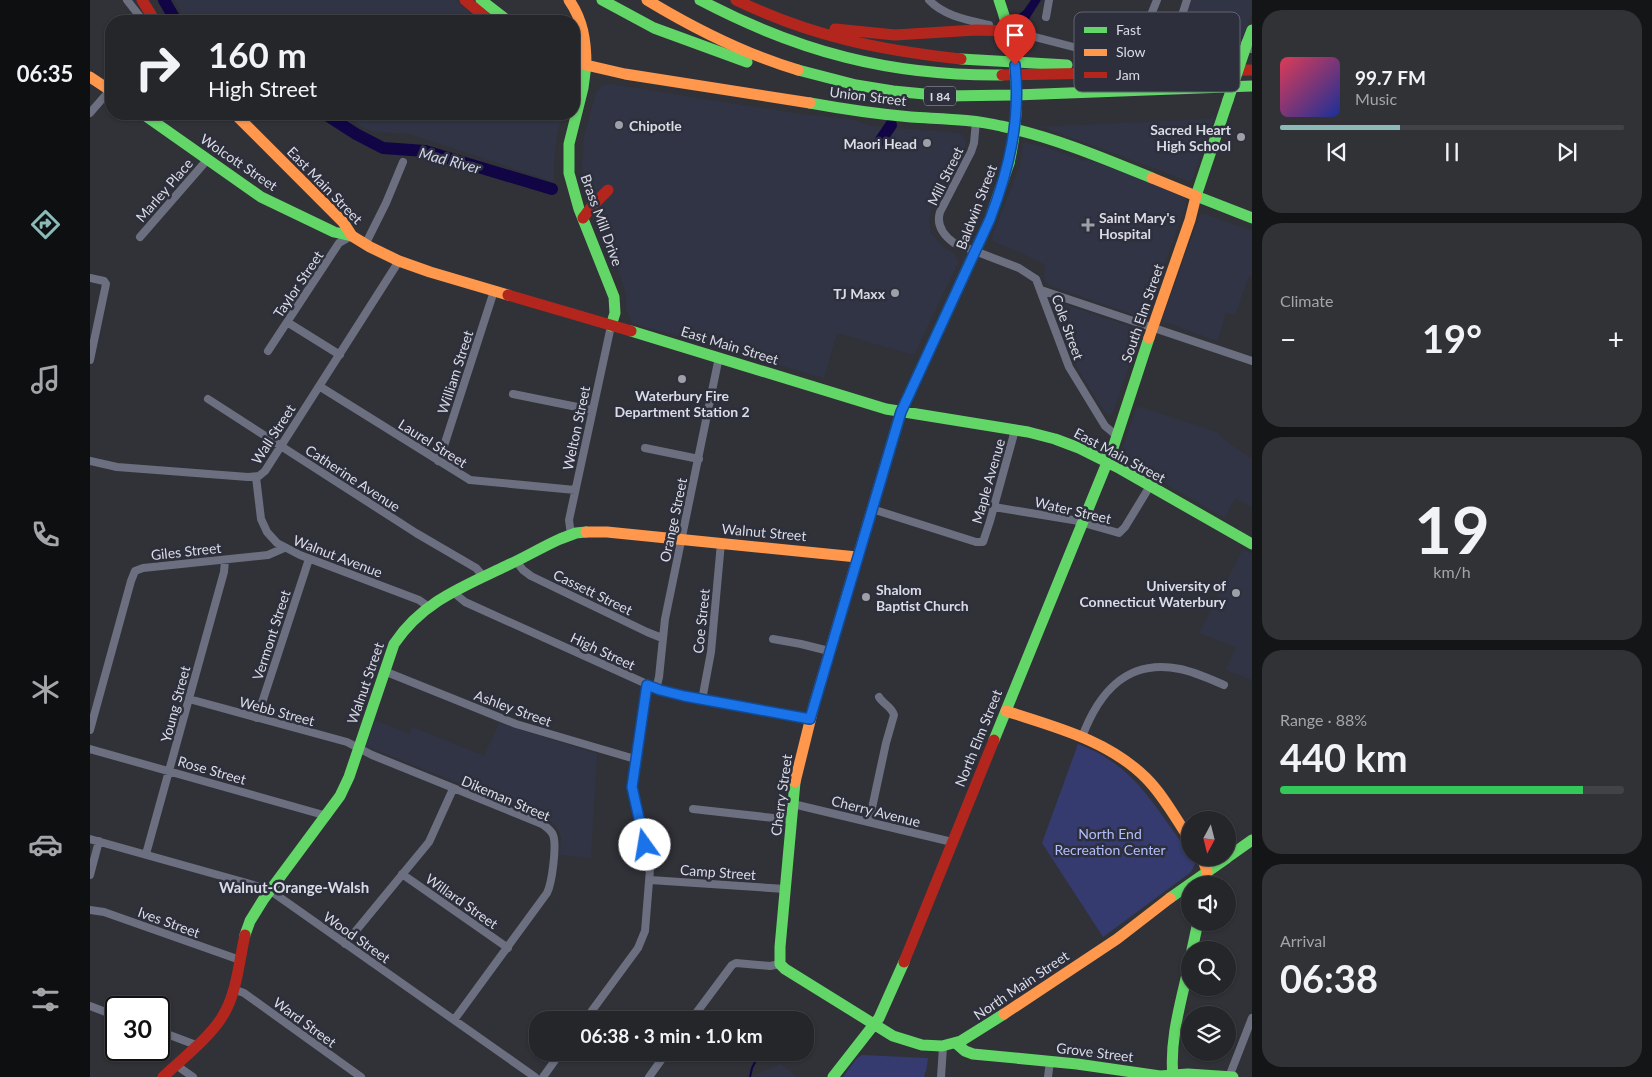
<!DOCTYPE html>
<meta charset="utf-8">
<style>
body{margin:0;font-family:Lato,sans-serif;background:#303236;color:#f1f3f6;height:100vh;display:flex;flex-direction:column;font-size:19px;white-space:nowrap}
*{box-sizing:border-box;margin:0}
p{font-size:16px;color:#a3a5a8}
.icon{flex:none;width:28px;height:28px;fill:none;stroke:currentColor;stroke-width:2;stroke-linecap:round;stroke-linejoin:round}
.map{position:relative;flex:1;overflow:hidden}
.side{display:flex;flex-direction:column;gap:10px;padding:10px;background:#141517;width:400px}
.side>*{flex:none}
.guide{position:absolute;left:15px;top:15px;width:475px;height:105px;border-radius:20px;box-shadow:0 1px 4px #0004,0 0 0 1px #414347;background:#24262a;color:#f1f3f6;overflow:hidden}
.needle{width:32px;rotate:187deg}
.buttons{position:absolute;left:1091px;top:811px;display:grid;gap:10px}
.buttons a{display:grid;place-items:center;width:55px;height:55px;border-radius:50%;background:#24262a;box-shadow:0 1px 4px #0004,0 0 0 1px #414347;font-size:25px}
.speed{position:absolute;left:15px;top:996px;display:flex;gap:10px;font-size:25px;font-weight:700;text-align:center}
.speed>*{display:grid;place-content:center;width:65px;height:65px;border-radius:50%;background:#24262a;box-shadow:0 1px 4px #0004,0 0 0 1px #414347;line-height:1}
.speed .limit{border:2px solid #111;border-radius:8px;background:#fff;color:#111}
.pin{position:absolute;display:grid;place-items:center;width:42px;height:42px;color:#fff;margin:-51px -21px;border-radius:50% 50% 50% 0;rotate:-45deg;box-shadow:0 0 5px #0007}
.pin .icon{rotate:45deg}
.me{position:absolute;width:55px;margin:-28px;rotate:347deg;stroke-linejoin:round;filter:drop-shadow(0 0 4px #0008)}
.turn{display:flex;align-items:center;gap:18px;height:105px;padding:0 20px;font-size:22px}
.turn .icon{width:65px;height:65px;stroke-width:2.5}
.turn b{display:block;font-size:35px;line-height:42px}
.big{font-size:38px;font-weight:700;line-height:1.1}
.side .card{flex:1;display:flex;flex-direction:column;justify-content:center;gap:8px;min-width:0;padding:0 18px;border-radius:20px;background:#303236}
.side .dial{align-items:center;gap:0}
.dial b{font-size:65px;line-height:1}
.song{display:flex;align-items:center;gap:15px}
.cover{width:60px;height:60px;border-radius:8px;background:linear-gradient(135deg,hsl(350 70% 55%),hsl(230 70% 35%))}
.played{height:5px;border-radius:2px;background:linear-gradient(90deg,#8bbbb9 35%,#414347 35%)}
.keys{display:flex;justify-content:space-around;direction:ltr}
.heat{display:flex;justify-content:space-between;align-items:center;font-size:28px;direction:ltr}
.charge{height:8px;border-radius:4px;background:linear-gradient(90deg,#34c759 88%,#414347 0)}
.trip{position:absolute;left:439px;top:1011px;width:285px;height:50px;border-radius:20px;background:#24262a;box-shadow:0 1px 4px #0004,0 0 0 1px #414347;font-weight:700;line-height:50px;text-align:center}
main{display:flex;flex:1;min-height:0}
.tab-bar{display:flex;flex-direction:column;width:90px;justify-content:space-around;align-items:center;background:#0e0f11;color:#a3a5a8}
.tab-bar .icon{width:35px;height:35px}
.tab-bar .on{color:#8bbbb9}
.tab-bar b{font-size:22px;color:#f1f3f6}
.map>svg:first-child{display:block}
.built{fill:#313445}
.green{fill:#353b6e}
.water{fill:#110546}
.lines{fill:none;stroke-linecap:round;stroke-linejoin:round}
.stream{stroke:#110546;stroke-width:2}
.river{stroke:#110546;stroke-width:12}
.street{stroke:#6c6f7f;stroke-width:8}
.fast{stroke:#63d668;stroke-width:11}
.slow{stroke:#ff974d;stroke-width:11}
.jam{stroke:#b3261e;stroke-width:11}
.fast-bridge{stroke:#63d668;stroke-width:11}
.route-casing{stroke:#114b97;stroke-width:12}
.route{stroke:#1a73e8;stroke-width:9}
.poi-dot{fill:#9ea0a8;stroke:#2d2f3c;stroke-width:2}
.labels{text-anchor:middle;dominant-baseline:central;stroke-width:5;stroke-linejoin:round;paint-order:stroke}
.shield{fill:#2d2f3c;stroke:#a6a8b2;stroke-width:1}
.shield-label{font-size:12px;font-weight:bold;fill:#dadce5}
.street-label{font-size:14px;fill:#dadce5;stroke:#2d2f3c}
.poi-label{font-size:14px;font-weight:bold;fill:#dadce5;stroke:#2d2f3c;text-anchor:end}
.park-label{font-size:14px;fill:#b3befc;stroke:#2d2f3c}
.water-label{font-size:15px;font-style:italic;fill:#d3d8ed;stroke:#2d2f3c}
.neighbourhood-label{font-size:15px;font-weight:bold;fill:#dadce5;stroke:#2d2f3c}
.key{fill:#2d2f3c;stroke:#61636f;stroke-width:1}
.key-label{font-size:14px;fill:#dadce5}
</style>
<main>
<nav class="tab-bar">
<b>06:35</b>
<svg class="icon on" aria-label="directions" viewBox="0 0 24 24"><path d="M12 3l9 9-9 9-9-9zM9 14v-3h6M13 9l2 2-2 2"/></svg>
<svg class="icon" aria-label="music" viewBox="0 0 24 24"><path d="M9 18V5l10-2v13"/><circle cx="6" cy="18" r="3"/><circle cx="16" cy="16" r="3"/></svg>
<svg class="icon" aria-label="phone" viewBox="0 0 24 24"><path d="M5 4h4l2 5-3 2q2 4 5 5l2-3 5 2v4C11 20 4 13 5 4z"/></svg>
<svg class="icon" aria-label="climate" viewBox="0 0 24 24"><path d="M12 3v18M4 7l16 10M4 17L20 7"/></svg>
<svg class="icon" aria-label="car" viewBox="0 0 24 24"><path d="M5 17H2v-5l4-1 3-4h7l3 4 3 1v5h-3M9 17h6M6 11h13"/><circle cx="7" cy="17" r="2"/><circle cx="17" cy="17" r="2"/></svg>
<svg class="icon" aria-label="filters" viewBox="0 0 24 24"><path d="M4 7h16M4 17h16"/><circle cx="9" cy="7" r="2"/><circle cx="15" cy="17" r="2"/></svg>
</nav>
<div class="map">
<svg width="1162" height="1077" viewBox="0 0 1162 1077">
<rect width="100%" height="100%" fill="#303238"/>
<path class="built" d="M 84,0 L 365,0 L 389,21 L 97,21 Z
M 1102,0 L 1162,0 L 1162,13 L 1153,37 L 1082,41 L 1086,38 Z
M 520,84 L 710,114 L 760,119 L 781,126 L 869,133 L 872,135 L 875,139 L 875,146 L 842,205 L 839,222 L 841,233 L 852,246 L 865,254 L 868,263 L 824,355 L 747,333 L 734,378 L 542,323 L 536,309 L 536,295 L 526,262 L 498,193 L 492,168 L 494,136 L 506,93 L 513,85 Z
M 254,114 L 473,114 L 468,131 L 464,158 L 464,182 L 329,137 L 318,134 L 285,132 L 273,128 Z
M 1125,116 L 1103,178 L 1098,181 L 955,128 L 945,127 L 1119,119 Z
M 933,142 L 955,147 L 994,161 L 999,160 L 1073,187 L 1095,198 L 1096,205 L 1055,319 L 958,285 L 954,279 L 955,265 L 932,253 L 906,243 L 903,240 L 902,237 L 930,166 Z
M 1115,214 L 1162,231 L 1162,277 L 1159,276 L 1145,315 L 1136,313 L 1127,341 L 1074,322 L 1072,319 L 1109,218 L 1110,215 Z
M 962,300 L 1051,330 L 1022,415 L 1016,414 L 989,371 L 971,332 Z
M 1047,406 L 1128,433 L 1136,441 L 1162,459 L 1162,507 L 1145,498 L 1135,518 L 1084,489 L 1075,483 L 1068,475 L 1036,457 L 1033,447 Z
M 1153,549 L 1162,554 L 1162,680 L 1136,670 L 1146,647 L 1109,633 Z
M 285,720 L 320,734 L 322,727 L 394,756 L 409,723 L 507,754 L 501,858 L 470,855 L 471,838 L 469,831 L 462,822 L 457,819 L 276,746 Z
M 691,1064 L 707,1077 L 659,1077 Z"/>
<path class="green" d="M 988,744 C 1037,763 1055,791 1084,832 C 1091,843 1101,853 1105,864 L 1101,872 L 1013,937 L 952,843 Z
M 772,1055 L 838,1058 L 836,1072 L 835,1072 L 834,1077 L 753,1077 L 766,1059 Z"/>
<path class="water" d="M 941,0 L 951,0 L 939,19 L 932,26 L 918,23 L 934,10 Z"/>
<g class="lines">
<path class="stream" d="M 682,1052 L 684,1054 L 688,1052
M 660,1077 L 662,1068 L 670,1052"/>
<path class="river" d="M 74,0 L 86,21
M 235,114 L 266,134 L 293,148 L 335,151 L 462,189
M 791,140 L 801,125"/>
<path class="street" d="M 37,0 L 51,18 L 55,21
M 839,0 C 854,16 878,20 899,25
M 956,17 L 959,0
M 922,31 L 999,51 L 1027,55 L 1162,49
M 1053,35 C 1059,36 1067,39 1074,38 C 1088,35 1093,11 1097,0
M 1051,55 L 1054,32 L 1067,0
M 0,113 L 20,90
M 886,121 L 884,143 L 881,152 L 850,212 C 846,225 853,235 864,243 L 929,268 L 946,279 L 979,367 L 1015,426 L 1027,436
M 50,237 L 117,160
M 276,243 L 296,203 L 313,162
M 0,278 L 14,281 L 16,284 L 0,360
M 951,290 L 1162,361
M 197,322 L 250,355
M 178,351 L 249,243 L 261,236
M 229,386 L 380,480 L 485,490
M 423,394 L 502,410
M 118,399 L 326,533 L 386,568 L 394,577
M 555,448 L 609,459
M 0,461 L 27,467 L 158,477 L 169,476 L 175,471 L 309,261
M 348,461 L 352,452 L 404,291
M 166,477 L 171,519 L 177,532 L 187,543 L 210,555 L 329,600 L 339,607
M 904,507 L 983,520 L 1029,533 L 1035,527 L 1060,486
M 782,509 L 886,542 L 893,542 L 900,521 L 925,430
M 481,535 L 479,520 L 521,326
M 426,561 L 433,570 L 441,576 L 557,632 L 572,638
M 363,592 L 375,602 L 570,690 L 607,699 L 720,719
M 683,639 L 711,644 L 739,651
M 294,671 L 426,724 L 545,759
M 566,689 L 569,677 L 575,619 L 629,357
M 99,699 L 257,742 L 282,755 L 452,824 C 456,827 461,830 463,835 C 467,845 462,883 457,893 L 364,1020
M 612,700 L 621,652 L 631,543
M 167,718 L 219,559
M 0,730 L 41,581 L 45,571 L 53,568 L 178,555 L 194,548
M 992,737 C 1009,692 1037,658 1090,669 C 1105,672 1120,679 1134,685
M 0,749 L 237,816
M 703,804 L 862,842
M 603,809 L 702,820
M 779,822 L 796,743 L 804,715 C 802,707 793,704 789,697
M 0,839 L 178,889 L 445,1077
M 56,854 L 134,572 L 135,560
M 312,874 L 418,948
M 0,875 L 9,841
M 560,880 L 695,889
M 0,910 L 14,912 L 150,960
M 255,944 L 339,842 L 363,789
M 143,989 L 154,993 L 271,1077
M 0,1006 L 26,1016
M 495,1020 L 548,948 L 555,931 L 560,869 L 543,787 L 557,685
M 601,1020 L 642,965 L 646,963 L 680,966 L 690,964
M 69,1031 L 106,1045
M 86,1065 L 103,1077
M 453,1077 L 471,1052
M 559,1077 L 577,1052
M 851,1077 L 853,1047
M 958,1077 L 960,1061
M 1139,1077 L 1162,1018"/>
<path class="fast" d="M 391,0 L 418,21
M 512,0 L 564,28 L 657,62
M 610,0 C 709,52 800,76 912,75
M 1157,43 L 1162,30
M 871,59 L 977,65
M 496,65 L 493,88 L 479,144 L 479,173 L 489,209 L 524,297 L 525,313 L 521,326
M 708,70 L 766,85 L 803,91 L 855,96 L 923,95 L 1162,86
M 1138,100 L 1106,196 L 1162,218
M 720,103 C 753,109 787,114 821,117 C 851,119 882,119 911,126 C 963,137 1013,158 1062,178
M 53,114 L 171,197 L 244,232 L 262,236
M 541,331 L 796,409 L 938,432 L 965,439 L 989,448 L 1027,467 L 1162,544
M 789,486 L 811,412 L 900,219 L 919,163
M 904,740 L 1023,448 L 1059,338
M 705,782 L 690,947 L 690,964 L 695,969 L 803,1036 L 832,1045 L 852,1046 L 871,1041 L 914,1014
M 1138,857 L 1162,840
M 1080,898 L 1137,858
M 155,935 L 160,921 L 173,900 L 250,796 L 259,777 L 304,644 C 332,602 372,587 416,566 C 434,558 452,547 470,539 L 486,533 L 496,532
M 1102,950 L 1108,922
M 867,1044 L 875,1051 L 883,1054 L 987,1064 L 1070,1076 L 1098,1074 L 1143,1077
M 743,1077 L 789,1018 L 814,962
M 1083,1077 C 1079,1038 1092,999 1100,961"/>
<path class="slow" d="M 479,0 C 493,20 496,41 496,65
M 557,0 C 605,29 654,54 708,70
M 484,55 L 496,65 L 535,74 L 720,103
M 0,77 L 21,91
M 145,114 L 253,222 L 262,236 L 280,247 L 309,261 L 340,272 L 418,295
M 1059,338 L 1100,220 L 1106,196 L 1062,178
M 496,532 L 517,532 L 767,557
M 916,711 C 965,727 1018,740 1056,778 C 1074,796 1086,819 1100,840
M 705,782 L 724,705 L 789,486
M 1112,858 L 1117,871 L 1116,885
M 914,1014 L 1027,939 L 1080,898"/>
<path class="jam" d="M 52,0 L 65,21
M 375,0 L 400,21
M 646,0 C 721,36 788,50 871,59
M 745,29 L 805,35 L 886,30 L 923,31
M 912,75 L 1162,70
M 493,218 L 502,206 L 518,190
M 418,295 L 541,331
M 814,962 L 904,740
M 73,1077 C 91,1060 120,1037 132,1017 C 147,994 149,961 155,935"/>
<path class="fast-bridge" d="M 909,0 C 928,54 932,107 919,163
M 1138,100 L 1157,43"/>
</g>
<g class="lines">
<defs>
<path id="route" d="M 555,845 L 542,787 L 557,685 L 570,690 L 594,696 L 720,719 L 811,412 L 900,219 C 919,169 931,119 925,65"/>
</defs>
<use href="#route" class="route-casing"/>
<use href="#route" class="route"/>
</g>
<g class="poi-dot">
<circle cx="529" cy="125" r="5"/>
<circle cx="1151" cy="137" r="5"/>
<circle cx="837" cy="143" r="5"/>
<path d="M995.5 217.5h5v5h5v5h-5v5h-5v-5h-5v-5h5z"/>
<circle cx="805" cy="293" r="5"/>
<circle cx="592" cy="379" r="5"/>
<circle cx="1146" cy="593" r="5"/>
<circle cx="776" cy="597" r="5"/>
</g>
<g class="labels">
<rect class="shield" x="834" y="86.5" width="32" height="19" rx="4"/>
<g class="shield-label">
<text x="850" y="96">I 84</text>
</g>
<g class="street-label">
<text transform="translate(778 96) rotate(7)">Union Street</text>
<text transform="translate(149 162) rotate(34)">Wolcott Street</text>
<text transform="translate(855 176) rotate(-64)">Mill Street</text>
<text transform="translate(235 185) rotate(46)">East Main Street</text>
<text transform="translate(74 190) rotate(-49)">Marley Place</text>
<text transform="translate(886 207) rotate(-69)">Baldwin Street</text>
<text transform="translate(512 220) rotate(70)">Brass Mill Drive</text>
<text transform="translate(208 284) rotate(-56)">Taylor Street</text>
<text transform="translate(1052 313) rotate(-71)">South Elm Street</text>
<text transform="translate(978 327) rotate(70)">Cole Street</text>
<text transform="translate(640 345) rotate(17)">East Main Street</text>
<text transform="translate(365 372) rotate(-72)">William Street</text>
<text transform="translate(486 428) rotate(-78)">Welton Street</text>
<text transform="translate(183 434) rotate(-57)">Wall Street</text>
<text transform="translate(343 443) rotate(32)">Laurel Street</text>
<text transform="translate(1030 455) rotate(28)">East Main Street</text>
<text transform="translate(263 478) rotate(33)">Catherine Avenue</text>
<text transform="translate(898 481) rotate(-74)">Maple Avenue</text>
<text transform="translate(983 510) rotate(13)">Water Street</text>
<text transform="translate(583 520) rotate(-78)">Orange Street</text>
<text transform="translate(674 532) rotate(5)">Walnut Street</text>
<text transform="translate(96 551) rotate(-6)">Giles Street</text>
<text transform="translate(248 556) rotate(21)">Walnut Avenue</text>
<text transform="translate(503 592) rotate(26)">Cassett Street</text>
<text transform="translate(611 621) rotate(-84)">Coe Street</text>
<text transform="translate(181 635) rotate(-72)">Vermont Street</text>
<text transform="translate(513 651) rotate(25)">High Street</text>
<text transform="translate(275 683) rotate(-71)">Walnut Street</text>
<text transform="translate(85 704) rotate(-75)">Young Street</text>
<text transform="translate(423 708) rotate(20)">Ashley Street</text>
<text transform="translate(187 711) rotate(15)">Webb Street</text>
<text transform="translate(888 738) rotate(-68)">North Elm Street</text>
<text transform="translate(122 770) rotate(16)">Rose Street</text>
<text transform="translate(691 795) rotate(-82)">Cherry Street</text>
<text transform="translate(416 798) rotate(23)">Dikeman Street</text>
<text transform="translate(786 811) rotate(14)">Cherry Avenue</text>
<text transform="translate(628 872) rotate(4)">Camp Street</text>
<text transform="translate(372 901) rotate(35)">Willard Street</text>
<text transform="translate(79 922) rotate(20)">Ives Street</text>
<text transform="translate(267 937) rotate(35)">Wood Street</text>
<text transform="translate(931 985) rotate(-34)">North Main Street</text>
<text transform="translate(215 1022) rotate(36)">Ward Street</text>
<text transform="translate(1005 1052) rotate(7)">Grove Street</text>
</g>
<g class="poi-label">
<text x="539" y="125" text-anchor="start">Chipotle</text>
<text x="1141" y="129">Sacred Heart<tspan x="1141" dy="16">High School</tspan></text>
<text x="827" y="143">Maori Head</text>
<text x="1009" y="217" text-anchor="start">Saint Mary's<tspan x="1009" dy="16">Hospital</tspan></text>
<text x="795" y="293">TJ Maxx</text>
<text x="592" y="395" text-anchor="middle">Waterbury Fire<tspan x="592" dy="16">Department Station 2</tspan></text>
<text x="1136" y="585">University of<tspan x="1136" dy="16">Connecticut Waterbury</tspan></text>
<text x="786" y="589" text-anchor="start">Shalom<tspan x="786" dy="16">Baptist Church</tspan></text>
</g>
<g class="park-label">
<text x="1020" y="833">North End<tspan x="1020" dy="16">Recreation Center</tspan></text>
</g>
<g class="water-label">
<text transform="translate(360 160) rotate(15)">Mad River</text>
</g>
<g class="neighbourhood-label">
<text x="204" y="887">Walnut-Orange-Walsh</text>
</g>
</g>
<rect x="984" y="12" width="166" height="80" rx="8" class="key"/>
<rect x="994" y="27" width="23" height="6" fill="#63d668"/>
<rect x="994" y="49" width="23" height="7" fill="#ff974d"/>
<rect x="994" y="72" width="23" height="6" fill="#b3261e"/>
<g class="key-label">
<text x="1026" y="35">Fast</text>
<text x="1026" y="57">Slow</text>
<text x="1026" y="80">Jam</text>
</g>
</svg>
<div class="buttons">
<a><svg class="needle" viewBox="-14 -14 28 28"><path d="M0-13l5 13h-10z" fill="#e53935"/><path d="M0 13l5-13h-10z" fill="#a3a5a8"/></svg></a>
<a><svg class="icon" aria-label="sound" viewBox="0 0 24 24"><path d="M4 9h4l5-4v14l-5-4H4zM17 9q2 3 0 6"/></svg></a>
<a><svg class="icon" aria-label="search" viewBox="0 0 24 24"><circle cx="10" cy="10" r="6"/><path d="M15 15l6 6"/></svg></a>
<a><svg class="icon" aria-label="layers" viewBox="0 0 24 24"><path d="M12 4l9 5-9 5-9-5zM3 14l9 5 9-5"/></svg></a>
</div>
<div class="speed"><div class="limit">30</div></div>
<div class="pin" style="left:925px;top:65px;background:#d93025"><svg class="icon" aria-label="arrive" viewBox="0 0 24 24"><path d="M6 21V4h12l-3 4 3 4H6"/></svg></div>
<svg class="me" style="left:555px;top:845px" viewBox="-20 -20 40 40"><circle r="19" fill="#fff"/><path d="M0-13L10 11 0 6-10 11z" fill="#1a73e8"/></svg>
<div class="trip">06:38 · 3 min · 1.0 km</div>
<div class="guide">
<div class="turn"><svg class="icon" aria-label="right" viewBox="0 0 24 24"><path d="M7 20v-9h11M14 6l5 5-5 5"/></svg><div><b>160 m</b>High Street</div></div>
</div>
</div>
<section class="side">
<div class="card">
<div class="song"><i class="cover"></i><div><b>99.7 FM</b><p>Music</p></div></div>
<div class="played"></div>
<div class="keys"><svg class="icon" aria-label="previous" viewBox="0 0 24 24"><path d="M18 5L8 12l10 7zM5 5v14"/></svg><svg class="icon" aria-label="pause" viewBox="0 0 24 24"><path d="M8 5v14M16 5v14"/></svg><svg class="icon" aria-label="next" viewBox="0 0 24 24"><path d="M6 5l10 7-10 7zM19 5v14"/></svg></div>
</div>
<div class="card"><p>Climate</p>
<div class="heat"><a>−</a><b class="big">19°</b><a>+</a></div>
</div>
<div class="card dial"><b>19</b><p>km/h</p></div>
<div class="card"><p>Range · 88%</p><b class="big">440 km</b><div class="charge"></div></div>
<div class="card"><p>Arrival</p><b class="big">06:38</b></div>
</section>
</main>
